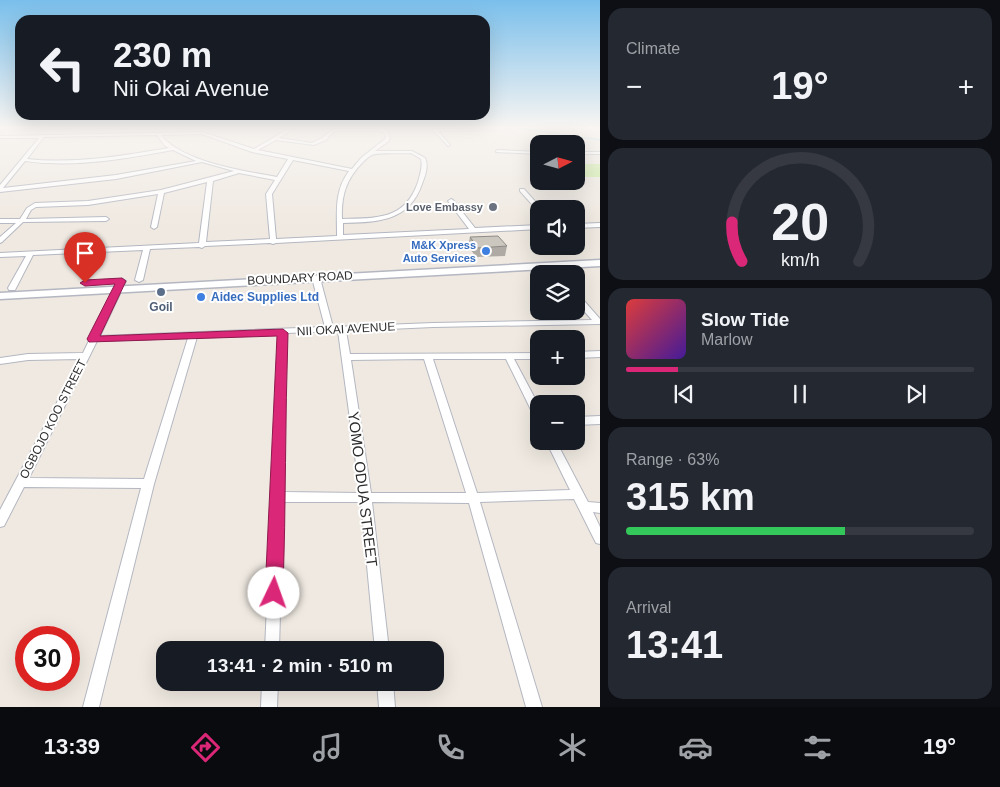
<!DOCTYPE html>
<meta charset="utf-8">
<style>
body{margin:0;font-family:Helvetica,sans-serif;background:#242831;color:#f1f3f6;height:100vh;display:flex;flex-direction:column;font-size:19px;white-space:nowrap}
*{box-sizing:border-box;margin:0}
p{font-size:16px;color:#9ea1a6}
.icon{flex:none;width:28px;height:28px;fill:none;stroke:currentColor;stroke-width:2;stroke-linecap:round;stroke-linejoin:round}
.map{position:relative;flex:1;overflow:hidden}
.details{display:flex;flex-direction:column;gap:8px;padding:8px;background:#0d0f14;width:400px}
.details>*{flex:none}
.guide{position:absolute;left:15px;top:15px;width:475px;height:105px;border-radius:15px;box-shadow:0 5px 20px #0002;background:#171b24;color:#f1f3f6;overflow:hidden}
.needle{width:32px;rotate:84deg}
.tools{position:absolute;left:530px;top:135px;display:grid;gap:10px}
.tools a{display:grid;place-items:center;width:55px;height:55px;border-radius:10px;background:#171b24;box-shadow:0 5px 20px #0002;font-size:25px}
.speed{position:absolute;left:15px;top:626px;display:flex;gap:10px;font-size:25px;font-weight:700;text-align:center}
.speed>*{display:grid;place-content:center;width:65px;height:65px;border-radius:50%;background:#171b24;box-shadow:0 5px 20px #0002;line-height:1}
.speed .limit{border:8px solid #d22;background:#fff;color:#111}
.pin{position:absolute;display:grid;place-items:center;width:42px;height:42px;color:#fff;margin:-51px -21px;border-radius:50% 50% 50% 0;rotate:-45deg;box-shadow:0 0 5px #0007}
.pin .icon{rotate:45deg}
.me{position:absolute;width:55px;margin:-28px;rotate:3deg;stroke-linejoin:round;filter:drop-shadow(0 0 4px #0008)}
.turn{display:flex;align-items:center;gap:18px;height:105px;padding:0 15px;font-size:22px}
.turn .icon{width:65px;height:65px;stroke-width:2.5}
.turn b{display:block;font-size:35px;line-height:42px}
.big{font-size:38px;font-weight:700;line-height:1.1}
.details .tile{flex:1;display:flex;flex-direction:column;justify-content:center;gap:8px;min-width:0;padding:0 18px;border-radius:15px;background:#242831}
.details .dial{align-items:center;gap:0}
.dial svg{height:130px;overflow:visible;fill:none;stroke:#363941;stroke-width:7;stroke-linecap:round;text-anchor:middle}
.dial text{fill:#f1f3f6;stroke:none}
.song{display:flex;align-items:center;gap:15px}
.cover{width:60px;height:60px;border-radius:8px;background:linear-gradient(135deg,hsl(0 70% 55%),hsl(260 70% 35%))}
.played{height:5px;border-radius:2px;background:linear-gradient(90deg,#db2777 15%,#363941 15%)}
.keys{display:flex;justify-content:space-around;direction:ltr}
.heat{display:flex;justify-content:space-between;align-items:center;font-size:28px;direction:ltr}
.charge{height:8px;border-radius:4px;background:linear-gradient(90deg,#34c759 63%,#363941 0)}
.trip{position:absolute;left:156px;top:641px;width:288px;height:50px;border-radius:15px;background:#171b24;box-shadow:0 5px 20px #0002;font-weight:700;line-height:50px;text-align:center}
.tab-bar{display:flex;height:80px;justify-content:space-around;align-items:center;background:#090b0e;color:#9ea1a6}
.tab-bar .icon{width:35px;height:35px}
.tab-bar .active{color:#db2777}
.tab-bar b{font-size:22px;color:#f1f3f6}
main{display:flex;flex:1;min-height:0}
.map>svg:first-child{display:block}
.pitch{fill:#c9ec9a}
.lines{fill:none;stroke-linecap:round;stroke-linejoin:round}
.stream{stroke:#75cff0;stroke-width:1}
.street-casing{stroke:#b4b7c1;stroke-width:2}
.secondary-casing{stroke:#b4b7c1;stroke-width:3}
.street{fill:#fff;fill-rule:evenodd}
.secondary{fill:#fff;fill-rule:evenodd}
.wall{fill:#afaba4}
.building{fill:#cbc7bf;stroke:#8e8b86}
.route{fill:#db2777;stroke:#8e194d}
.worship-dot{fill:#6b7280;stroke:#fff;stroke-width:2}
.shop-dot{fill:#3f7fe0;stroke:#fff;stroke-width:2}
.service-dot{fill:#5c6f8a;stroke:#fff;stroke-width:2}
.labels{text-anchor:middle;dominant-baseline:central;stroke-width:4;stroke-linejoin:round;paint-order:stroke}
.far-worship-label{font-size:11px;font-weight:bold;fill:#5b616d;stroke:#fff;text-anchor:end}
.far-shop-label{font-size:11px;font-weight:bold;fill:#366cbe;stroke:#fff;text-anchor:end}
.street-label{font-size:12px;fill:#2e2e2e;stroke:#fff}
.shop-label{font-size:12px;font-weight:bold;fill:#366cbe;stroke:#fff;text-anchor:start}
.service-label{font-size:12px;font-weight:bold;fill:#4e5e75;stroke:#fff}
.near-street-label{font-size:15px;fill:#2e2e2e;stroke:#fff}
</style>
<main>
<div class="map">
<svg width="600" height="707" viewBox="0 0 600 707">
<rect width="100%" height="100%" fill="#efe9e1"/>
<path class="pitch" d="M 576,164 L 600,164 L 600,177 L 586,177 L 576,168 Z"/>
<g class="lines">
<path class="stream" d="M 518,128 L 600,140"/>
<defs>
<path id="street" d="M 290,128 L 295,128 L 279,138 L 312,143 L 322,138 L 333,129 L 384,128 L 390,136 L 389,141 L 375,151 L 412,151 L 425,158 C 429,167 425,176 422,184 C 409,222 377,222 343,223 L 343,235 L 469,229 L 448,201 L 451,199 L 453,200 L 475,228 L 539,225 L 539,229 L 276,243 L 273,244 L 270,243 L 205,246 L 202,248 L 199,247 L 150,249 L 143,280 L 139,282 L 135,280 L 143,250 L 33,255 L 15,290 L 9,290 L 8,288 L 26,256 L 0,257 L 0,253 L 199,243 L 207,182 L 164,193 L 157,227 L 154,229 L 151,227 L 158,194 L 88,205 L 36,207 L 31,210 L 26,219 L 106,217 L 109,219 L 106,221 L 23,222 L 2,242 L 0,243 L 0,237 L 16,223 L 0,223 L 0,219 L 20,219 L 27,208 L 35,203 L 88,201 L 161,190 L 234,171 L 202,162 L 116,179 L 0,192 L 0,185 L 39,138 L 0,138 L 0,136 L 202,132 L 254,149 ZM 334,131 L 382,131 L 386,136 L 385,139 L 361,158 L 352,169 L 258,150 L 276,140 L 314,145 L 326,140 ZM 202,134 L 252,152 L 288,159 L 277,177 C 244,171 182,162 161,135 ZM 157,135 L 164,145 L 169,148 C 122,156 74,164 27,159 L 44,137 ZM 173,150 L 196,161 L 116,175 L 3,188 L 25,161 C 74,168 124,159 173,150 ZM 411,153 L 421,159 C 423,167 420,174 418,182 C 405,220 377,218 342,219 C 341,196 346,179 363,162 C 365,160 369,156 372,155 C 378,152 403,154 411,153 ZM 293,160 L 349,171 C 334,191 337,212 337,236 L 276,239 L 272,194 ZM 239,173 L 275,180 L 266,194 L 270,239 L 206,242 L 213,181 Z
M 431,128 L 436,129 L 509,128 L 507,129 L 438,131 L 450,145 L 448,146 Z
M 498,150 L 539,152 L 539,154 L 496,152 L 496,151 Z
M 576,152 L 600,152 L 600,154 L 576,154 Z
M 520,189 L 524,189 L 542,209 L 537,210 L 520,191 Z
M 600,223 L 600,227 L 576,228 L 576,224 Z
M 548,264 L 550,265 L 558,274 L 551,274 L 544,266 Z
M 313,276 L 319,276 L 320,278 L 333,327 L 433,323 L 592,320 L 576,302 L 576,295 L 579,295 L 600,319 L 600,324 L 433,327 L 346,331 L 350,354 L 539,353 L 539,359 L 514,359 L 539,406 L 539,419 L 535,418 L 534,416 L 506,359 L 433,359 L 477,493 L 570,490 L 546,441 L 556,441 L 588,502 L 600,503 L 600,513 L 593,512 L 600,527 L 600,544 L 596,543 L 574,499 L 480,502 L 542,707 L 526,707 L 469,503 L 372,502 L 389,650 L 375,650 L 361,502 L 283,502 L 279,650 L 265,650 L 279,334 L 197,337 L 154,484 L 99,707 L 83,707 L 141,488 L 24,487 L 4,526 L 0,527 L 0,510 L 80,359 L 28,360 L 0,364 L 0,358 L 28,354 L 83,353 L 118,281 L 122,279 L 126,281 L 100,336 L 325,327 L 312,278 ZM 338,331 L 360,493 L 283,492 L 287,333 ZM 188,338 L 144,479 L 29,478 L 97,341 ZM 424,359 L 466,493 L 371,493 L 351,360 Z
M 600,351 L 600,357 L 576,358 L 576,352 Z
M 600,416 L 600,424 L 576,425 L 576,417 Z
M 262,682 L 278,682 L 277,707 L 261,707 Z
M 377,682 L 393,682 L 395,707 L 379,707 Z"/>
<path id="secondary" d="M 0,128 L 4,128 L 0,131 Z
M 600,260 L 600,266 L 0,299 L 0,293 Z"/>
</defs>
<use href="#street" class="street-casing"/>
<use href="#secondary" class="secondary-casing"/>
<use href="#street" class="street"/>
<use href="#secondary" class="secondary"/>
</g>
<path class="wall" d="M 470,237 L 507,246 L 505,256 L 476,257 L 468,246 Z"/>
<path class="building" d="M 498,236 L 507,246 L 478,248 L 470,237 Z"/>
<linearGradient id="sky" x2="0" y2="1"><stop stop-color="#7abfeb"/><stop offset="0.56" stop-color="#f8f5f2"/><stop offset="1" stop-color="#f8f5f2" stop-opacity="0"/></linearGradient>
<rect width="600" height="227" fill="url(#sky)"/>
<path class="route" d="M 122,278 L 126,281 L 100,336 L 283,329 L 288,333 C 285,419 286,506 283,593 L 280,599 L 274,601 L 268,599 L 265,593 L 277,336 L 89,342 L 87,339 L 115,284 L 85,286 L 80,283 L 85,280 Z"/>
<circle class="worship-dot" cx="493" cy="207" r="5"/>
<g class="shop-dot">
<circle cx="486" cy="251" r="5"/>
<circle cx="201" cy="297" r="5"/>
</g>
<circle class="service-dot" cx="161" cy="292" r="5"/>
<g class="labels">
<g class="far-worship-label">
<text x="483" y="207">Love Embassy</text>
</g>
<g class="far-shop-label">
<text x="476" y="245">M&amp;K Xpress<tspan x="476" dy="13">Auto Services</tspan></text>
</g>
<g class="street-label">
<text transform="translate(300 278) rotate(-3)">BOUNDARY ROAD</text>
<text transform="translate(346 329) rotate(-3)">NII OKAI AVENUE</text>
<text transform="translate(53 419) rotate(-63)">OGBOJO KOO STREET</text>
</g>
<g class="shop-label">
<text x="211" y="297">Aidec Supplies Ltd</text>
</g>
<g class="service-label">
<text x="161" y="307">Goil</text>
</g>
<g class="near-street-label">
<text transform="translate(363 489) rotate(83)">YOMO ODUA STREET</text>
</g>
</g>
</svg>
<div class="tools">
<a><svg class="needle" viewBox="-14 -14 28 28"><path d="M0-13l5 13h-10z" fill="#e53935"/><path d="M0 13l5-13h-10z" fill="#9ea1a6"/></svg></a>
<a><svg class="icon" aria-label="sound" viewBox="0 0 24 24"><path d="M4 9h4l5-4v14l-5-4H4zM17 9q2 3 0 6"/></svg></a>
<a><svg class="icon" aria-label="layers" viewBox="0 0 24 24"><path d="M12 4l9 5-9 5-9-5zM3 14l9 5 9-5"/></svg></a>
<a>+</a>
<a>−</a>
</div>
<div class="speed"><div class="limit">30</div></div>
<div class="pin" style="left:85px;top:283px;background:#d93025"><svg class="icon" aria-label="arrive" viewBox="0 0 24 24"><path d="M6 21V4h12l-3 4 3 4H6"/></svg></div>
<svg class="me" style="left:274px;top:593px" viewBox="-20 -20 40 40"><circle r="19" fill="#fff"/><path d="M0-13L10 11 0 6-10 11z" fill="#db2777"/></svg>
<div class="trip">13:41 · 2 min · 510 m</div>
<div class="guide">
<div class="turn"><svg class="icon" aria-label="left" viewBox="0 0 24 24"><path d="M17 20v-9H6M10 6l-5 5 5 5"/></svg><div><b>230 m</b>Nii Okai Avenue</div></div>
</div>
</div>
<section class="details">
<div class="tile"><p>Climate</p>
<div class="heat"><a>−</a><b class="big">19°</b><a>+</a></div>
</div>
<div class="tile dial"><svg viewBox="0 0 100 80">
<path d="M14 69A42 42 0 1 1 86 69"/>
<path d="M14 69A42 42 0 0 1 8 45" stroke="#db2777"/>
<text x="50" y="56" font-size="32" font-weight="700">20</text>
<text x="50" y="72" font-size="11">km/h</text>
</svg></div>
<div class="tile">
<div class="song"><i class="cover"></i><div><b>Slow Tide</b><p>Marlow</p></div></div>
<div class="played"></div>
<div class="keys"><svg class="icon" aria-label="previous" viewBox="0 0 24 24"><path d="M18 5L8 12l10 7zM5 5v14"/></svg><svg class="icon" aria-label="pause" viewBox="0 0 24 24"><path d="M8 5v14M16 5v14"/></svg><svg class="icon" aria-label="next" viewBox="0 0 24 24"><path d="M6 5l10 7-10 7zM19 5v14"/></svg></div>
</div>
<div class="tile"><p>Range · 63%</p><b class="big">315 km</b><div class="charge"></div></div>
<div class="tile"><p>Arrival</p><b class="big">13:41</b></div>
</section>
</main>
<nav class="tab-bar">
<b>13:39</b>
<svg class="icon active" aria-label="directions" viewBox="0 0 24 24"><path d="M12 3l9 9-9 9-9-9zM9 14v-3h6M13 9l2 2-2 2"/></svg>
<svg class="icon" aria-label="music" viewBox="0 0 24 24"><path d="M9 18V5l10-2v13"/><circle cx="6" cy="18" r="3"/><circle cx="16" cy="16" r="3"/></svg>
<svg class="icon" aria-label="phone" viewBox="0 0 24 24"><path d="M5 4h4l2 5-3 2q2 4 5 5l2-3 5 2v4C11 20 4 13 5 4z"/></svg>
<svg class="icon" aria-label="climate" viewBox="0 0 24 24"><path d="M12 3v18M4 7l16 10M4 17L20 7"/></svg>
<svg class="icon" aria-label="car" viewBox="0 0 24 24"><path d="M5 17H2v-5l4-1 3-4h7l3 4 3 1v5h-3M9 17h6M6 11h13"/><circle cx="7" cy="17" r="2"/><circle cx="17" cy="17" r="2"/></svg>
<svg class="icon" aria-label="filters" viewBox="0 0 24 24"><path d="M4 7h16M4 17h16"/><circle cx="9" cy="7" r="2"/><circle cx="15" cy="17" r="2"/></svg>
<b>19°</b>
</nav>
